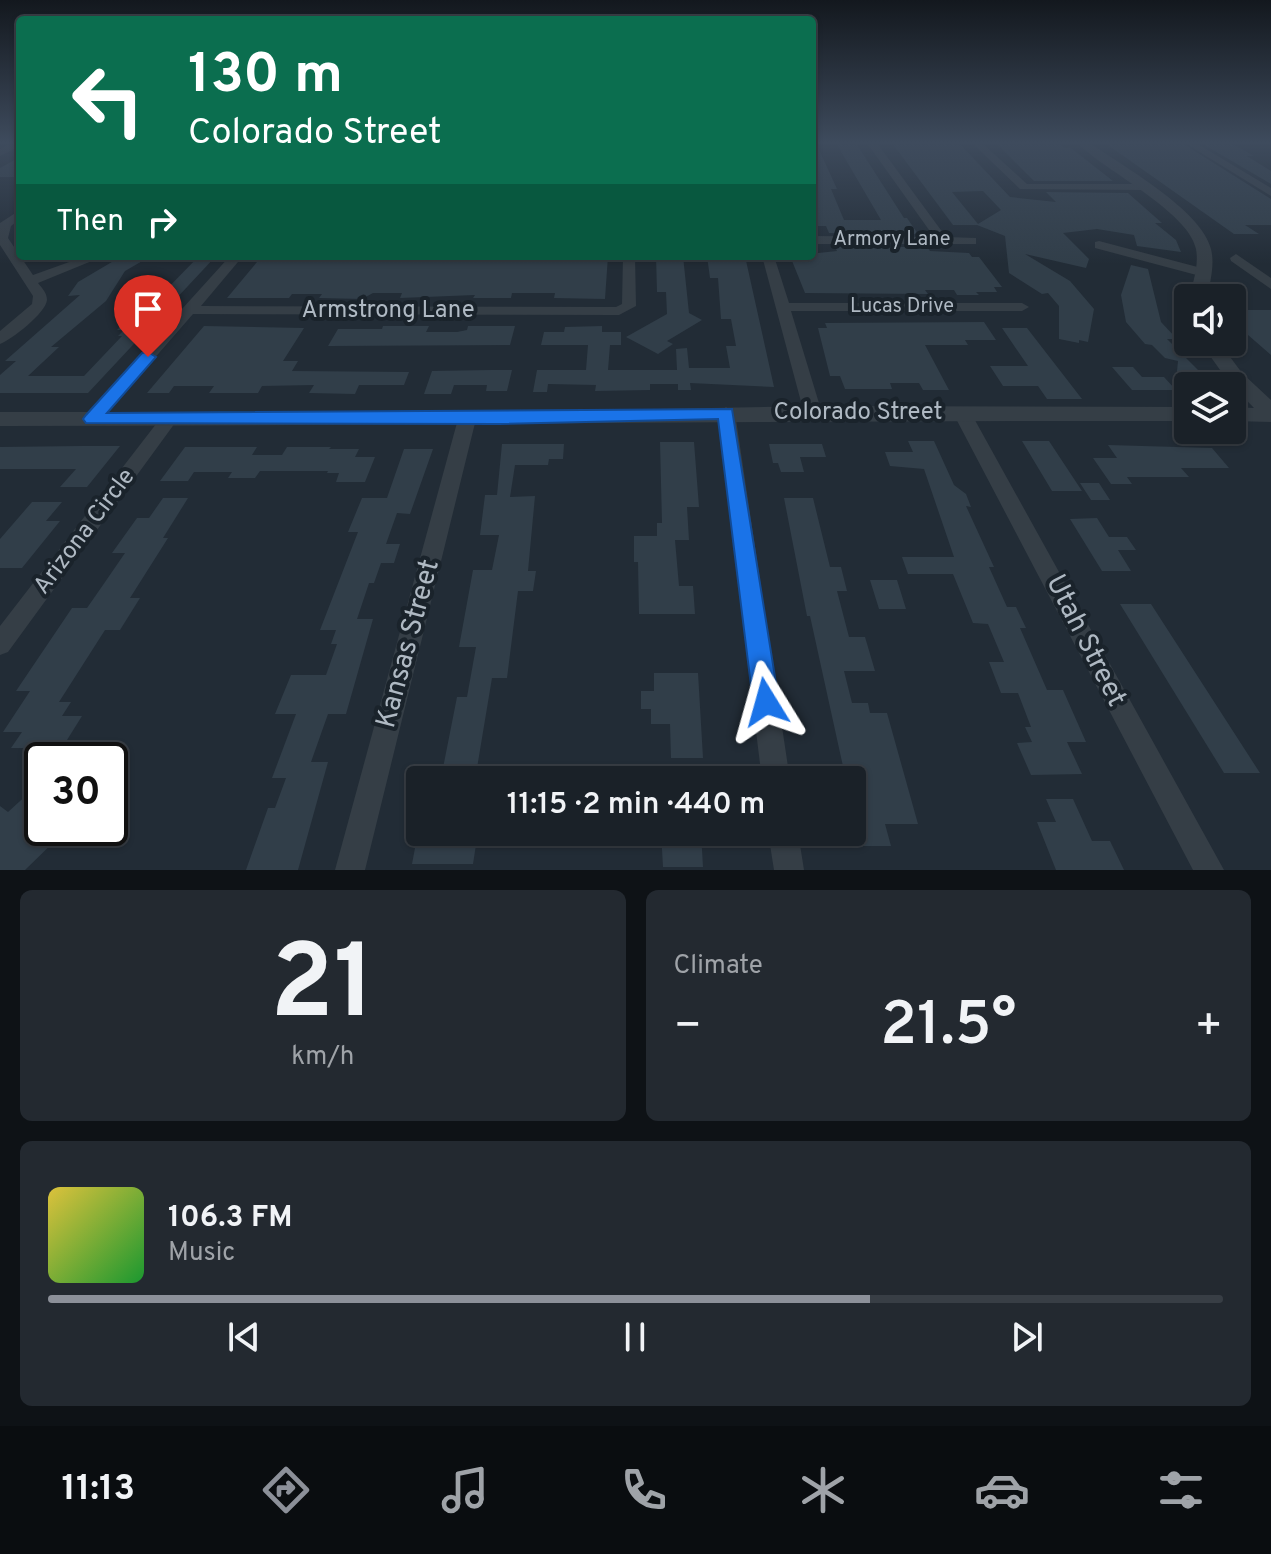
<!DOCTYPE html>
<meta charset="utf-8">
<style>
body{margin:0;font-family:Overpass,sans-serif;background:#232930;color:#f1f3f6;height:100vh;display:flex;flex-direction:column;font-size:30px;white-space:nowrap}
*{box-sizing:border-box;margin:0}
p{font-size:26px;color:#9fa3a8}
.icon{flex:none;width:44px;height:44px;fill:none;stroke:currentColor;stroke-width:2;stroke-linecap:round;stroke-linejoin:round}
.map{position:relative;height:870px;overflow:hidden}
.drawer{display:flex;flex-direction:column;gap:20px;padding:20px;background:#0e1216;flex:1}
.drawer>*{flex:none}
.top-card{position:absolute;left:16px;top:16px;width:800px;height:244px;border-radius:8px;box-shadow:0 2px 6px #0004,0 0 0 2px #383e45;background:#0b6e4f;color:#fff;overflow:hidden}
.fabs{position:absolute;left:1174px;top:284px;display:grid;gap:16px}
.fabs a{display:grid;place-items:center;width:72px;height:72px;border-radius:8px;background:#1a2128;box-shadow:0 2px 6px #0004,0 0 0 2px #383e45;font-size:40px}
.speed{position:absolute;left:24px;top:742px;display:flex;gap:16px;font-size:40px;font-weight:700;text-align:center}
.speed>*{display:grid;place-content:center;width:104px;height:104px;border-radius:50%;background:#1a2128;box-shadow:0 2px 6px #0004,0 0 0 2px #383e45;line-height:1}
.speed .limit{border:4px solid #111;border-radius:12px;background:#fff;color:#111}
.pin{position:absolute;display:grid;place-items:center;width:68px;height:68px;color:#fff;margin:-82px -34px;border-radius:50% 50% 50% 0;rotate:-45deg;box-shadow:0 0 8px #0007}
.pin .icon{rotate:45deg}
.me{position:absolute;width:88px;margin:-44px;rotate:352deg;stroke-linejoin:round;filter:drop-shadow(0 0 6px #0008)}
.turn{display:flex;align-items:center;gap:28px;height:168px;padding:0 40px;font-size:36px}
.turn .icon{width:104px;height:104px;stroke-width:2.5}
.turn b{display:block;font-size:56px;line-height:68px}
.then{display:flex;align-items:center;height:76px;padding:0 40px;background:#0003;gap:16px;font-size:30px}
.big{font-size:60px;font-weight:600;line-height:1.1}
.drawer .widget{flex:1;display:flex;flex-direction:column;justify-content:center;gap:12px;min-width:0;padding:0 28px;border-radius:12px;background:#232930}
.drawer .dial{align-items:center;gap:0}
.dial b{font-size:104px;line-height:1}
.song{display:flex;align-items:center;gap:24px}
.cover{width:96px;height:96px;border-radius:12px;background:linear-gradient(135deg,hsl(50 70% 55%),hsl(130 70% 35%))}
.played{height:8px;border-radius:4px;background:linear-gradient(90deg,#8c9099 70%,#383e45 70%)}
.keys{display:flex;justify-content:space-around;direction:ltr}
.heat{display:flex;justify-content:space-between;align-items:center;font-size:44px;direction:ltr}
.drawer .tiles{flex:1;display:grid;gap:20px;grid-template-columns:1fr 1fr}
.widget:last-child{grid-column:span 2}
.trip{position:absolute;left:406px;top:766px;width:460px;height:80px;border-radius:8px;background:#1a2128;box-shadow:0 2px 6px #0004,0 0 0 2px #383e45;font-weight:600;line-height:80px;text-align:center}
.tabs{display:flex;height:128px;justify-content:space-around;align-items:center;background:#0a0d10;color:#9fa3a8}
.tabs .icon{width:56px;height:56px}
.tabs .selected{color:#8c9099}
.tabs b{font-size:36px;color:#f1f3f6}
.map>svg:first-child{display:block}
.building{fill:#313e49;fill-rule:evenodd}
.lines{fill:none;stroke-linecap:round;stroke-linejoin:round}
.minor{fill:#353e46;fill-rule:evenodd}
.tertiary{fill:#353e46;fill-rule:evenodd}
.route{fill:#1a73e8;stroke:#114b97;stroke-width:2}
.labels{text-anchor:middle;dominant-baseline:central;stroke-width:8;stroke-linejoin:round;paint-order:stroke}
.far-street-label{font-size:20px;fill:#afb9c3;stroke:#1a232b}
.street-label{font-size:24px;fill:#afb9c3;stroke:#1a232b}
.near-street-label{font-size:28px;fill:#afb9c3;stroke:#1a232b}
</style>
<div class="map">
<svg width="1271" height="870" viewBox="0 0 1271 870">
<rect width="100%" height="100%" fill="#222c36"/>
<path class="building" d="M 812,143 L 816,143 L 837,189 L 831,189 L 844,220 L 881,220 L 836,143 L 856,143 L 904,218 L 907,218 L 918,234 L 829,233 L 826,226 L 818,226 L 812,211 Z
M 892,143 L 959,143 L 1010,197 L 1056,202 L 1046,192 L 1128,193 L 1162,223 L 1155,223 L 1176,240 L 1181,252 L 1137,246 L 1134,235 L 1097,229 L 1063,233 L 1089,259 L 1086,268 L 1025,254 L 1070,281 L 1094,309 L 1088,342 L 1079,340 L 1079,343 L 1059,339 L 1059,306 L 1048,293 L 1042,294 L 1009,273 L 1005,236 L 977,225 L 953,225 ZM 983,191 L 1001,210 L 978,224 L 952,192 Z
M 996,143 L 1058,143 L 1065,148 L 1071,148 L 1113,181 L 1034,181 Z
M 1105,143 L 1182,143 L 1271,199 L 1271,225 L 1245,225 L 1259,234 L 1234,234 Z
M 1201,143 L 1231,143 L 1254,156 L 1247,156 L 1271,171 L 1271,184 Z
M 20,157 L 20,177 L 0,177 L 0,168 Z
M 835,247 L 927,247 L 930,251 L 969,253 L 972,257 L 979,257 L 1002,287 L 994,287 L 997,292 L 976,292 L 979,295 L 957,295 L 954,290 L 925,290 L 928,294 L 805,293 L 790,256 L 837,251 Z
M 122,256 L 151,256 L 125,271 L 106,301 L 51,347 L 59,347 L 28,376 L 84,376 L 122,336 L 118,336 L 124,330 L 117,330 L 152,296 L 160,296 L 199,256 L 216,256 L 88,393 L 0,393 L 0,375 L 16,361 L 5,361 L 80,295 L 68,296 L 78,282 Z
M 262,256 L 608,256 L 605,299 L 554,298 L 555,293 L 512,293 L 511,298 L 473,298 L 475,295 L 400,298 L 402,293 L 373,293 L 362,299 L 319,298 L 322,294 L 292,294 L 289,298 L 227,298 Z
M 656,256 L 683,256 L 689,313 L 702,320 L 667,341 L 673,344 L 658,354 L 626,337 L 667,314 L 666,292 L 657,292 Z
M 707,256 L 745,256 L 774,387 L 690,383 L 691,390 L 678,390 L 678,384 L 650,384 L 650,390 L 595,391 L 596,385 L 548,384 L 547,392 L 533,392 L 537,370 L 586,370 L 588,345 L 541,345 L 544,332 L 564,332 L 565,327 L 602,326 L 602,332 L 621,332 L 621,345 L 610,345 L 608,370 L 677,370 L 676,349 L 687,348 L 689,368 L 730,368 L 726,346 L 736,346 L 731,319 L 721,319 L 718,278 L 710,278 Z
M 1131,265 L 1148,269 L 1161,322 L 1177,339 L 1167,339 L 1211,383 L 1189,383 L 1177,371 L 1178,361 L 1165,358 L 1152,345 L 1145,344 L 1126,322 L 1121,295 Z
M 1232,310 L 1271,310 L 1271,355 L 1232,321 Z
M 984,322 L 996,340 L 965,340 L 968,345 L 925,345 L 949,390 L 923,390 L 919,383 L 890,383 L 892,389 L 845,389 L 840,376 L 830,376 L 818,328 L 827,328 L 825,323 Z
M 204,326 L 304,328 L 283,361 L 298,361 L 292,371 L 409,372 L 404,385 L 359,385 L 355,394 L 309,393 L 314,385 L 262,386 L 258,393 L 209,393 L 214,386 L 174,386 L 169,393 L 147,393 Z
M 383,326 L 429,326 L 426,332 L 457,332 L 467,330 L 468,326 L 515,326 L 510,345 L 328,346 L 338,329 L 382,329 Z
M 1002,328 L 1027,328 L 1082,399 L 1047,399 L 1038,386 L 1003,386 L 990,366 L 1028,366 Z
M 1112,367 L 1133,367 L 1142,377 L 1164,377 L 1176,390 L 1132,390 Z
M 491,370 L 512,370 L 507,391 L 486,391 L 487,385 L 454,385 L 451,394 L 424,394 L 432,371 Z
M 908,441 L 934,441 L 954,485 L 966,494 L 971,507 L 966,506 L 994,567 L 989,567 L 1007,607 L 1016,607 L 1026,628 L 1020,628 L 1047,690 L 1063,690 L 1086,742 L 1067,742 L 1082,774 L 1031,775 L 1017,743 L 1032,742 L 1025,727 L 1031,727 L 1018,693 L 1001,693 L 989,662 L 1004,662 L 988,624 L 973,623 L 953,574 L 908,574 L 902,557 L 954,557 L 924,469 L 890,466 L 885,452 L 913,452 Z
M 1022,441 L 1049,441 L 1082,491 L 1052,491 Z
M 660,442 L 694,442 L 699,507 L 687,507 L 689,540 L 675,540 L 679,586 L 693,586 L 695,614 L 639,614 L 638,562 L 634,562 L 634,536 L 657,536 L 657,523 L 662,523 Z
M 502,444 L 564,444 L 563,459 L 549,459 L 548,465 L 515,465 L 510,497 L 535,496 L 528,571 L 536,571 L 533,591 L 518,591 L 507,678 L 492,678 L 477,768 L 443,768 L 457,697 L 467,697 L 476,647 L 459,647 L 473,570 L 492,570 L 499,535 L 480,535 L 485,495 L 497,495 Z
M 769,444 L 822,444 L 826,457 L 800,457 L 804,472 L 781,472 L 778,463 L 773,463 Z
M 1108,445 L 1212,448 L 1229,468 L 1181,468 L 1189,477 L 1127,477 L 1132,484 L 1111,484 L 1093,458 L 1117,458 Z
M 82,446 L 120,446 L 87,487 L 60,487 L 76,469 L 0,469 L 0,447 Z
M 185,447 L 257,447 L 252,455 L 282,455 L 287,447 L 331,447 L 329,449 L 359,449 L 355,457 L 375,457 L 365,482 L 336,482 L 339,473 L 327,473 L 328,471 L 260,471 L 255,478 L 228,478 L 232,472 L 194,472 L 188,481 L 160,481 Z
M 404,449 L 433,449 L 410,514 L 397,513 L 386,544 L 400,544 L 394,563 L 381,563 L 374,583 L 369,583 L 357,619 L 373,619 L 346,714 L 328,714 L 311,762 L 328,762 L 298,870 L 246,870 L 268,808 L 275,808 L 286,778 L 272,778 L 296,714 L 275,714 L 291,675 L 326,675 L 337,644 L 331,644 L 336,630 L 320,630 L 358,532 L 348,532 L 362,498 L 387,498 Z
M 1080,483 L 1099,483 L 1110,500 L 1091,500 Z
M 163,498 L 188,498 L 163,538 L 168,538 L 130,598 L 140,598 L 120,630 L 105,630 L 59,702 L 71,702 L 62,716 L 82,716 L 62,748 L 11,748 L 22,732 L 3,732 L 30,691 L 16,691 L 72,608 L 87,608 L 103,585 L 125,553 L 112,553 L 137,518 L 149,518 Z
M 784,498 L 813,498 L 830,567 L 841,567 L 847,591 L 837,591 L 849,637 L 865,637 L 875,671 L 844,671 L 852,703 L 868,703 L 870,713 L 887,713 L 918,824 L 885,824 L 891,846 L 860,846 L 852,810 L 852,780 L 846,780 L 810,616 L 807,616 Z
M 32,502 L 62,502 L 46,521 L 60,521 L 22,568 L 0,568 L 0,539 Z
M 1097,518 L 1109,537 L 1127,537 L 1136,550 L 1118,550 L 1131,571 L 1102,571 L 1070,519 Z
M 870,580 L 897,580 L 906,609 L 879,609 Z
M 1120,604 L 1151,604 L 1260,773 L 1224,773 Z
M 654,673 L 698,673 L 703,758 L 671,758 L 670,724 L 651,724 L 651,709 L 641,709 L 641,691 L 654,691 Z
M 42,781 L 42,828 L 49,828 L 60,836 L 25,870 L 0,870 L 0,806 L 8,812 Z
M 1046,799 L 1073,799 L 1092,841 L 1110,841 L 1124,870 L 1056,870 L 1037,822 L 1056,822 Z
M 418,832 L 478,832 L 473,864 L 412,864 Z
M 661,832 L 701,832 L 703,867 L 663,867 Z"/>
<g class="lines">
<path class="minor" d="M 12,143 L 20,143 L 20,146 L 0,156 L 0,149 Z
M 867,143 L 877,143 L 946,237 L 976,238 L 976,244 L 812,244 L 812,236 L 934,237 Z
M 972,143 L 982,143 L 1027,184 L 1141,184 L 1146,187 L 1141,190 L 1020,189 Z
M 1185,143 L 1196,143 L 1271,188 L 1271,196 Z
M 20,210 L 20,219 L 11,226 L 8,238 L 33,275 L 86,256 L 104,256 L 38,283 C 42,288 47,293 47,300 C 46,313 11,340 0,344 L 0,331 L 32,304 L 33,296 L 0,245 L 0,223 Z
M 1099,241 L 1209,270 L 1211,273 L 1204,277 L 1095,248 L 1095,242 Z
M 1236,254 L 1271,278 L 1271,289 L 1231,261 L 1230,258 Z
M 230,256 L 243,256 L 201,306 L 616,307 L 622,304 L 623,256 L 635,256 L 636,306 L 619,315 L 193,314 L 98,423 L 86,423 L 83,419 L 86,415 Z
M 762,256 L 774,256 L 789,303 L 1022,303 L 1029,307 L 1022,311 L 791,311 L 822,413 L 813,419 L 804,413 Z
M 726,407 L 735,413 L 790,780 L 762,780 L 717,413 Z
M 962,407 L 971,413 L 1224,870 L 1193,870 L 953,413 Z
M 169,413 L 175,415 L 178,419 L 175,423 L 8,652 L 0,655 L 0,626 L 163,415 Z
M 467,413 L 476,419 L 365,870 L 335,870 L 458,419 Z
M 768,832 L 798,832 L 804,870 L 774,870 Z"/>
<path class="tertiary" d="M 1077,143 L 1090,143 C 1122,166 1202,210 1211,249 C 1215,265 1210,282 1207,298 L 1189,298 C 1193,282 1199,266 1196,249 C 1189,212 1104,170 1077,143 Z
M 1200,342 L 1219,342 L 1242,373 L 1271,400 L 1271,422 L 1232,421 L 1232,407 L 1254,408 L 1228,381 Z
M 813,406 L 1188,407 L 1188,421 C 792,420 396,426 0,426 L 0,412 L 499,412 Z"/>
</g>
<linearGradient id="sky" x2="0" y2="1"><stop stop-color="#13181e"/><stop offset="0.54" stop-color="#3e4b5d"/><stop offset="1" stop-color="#3e4b5d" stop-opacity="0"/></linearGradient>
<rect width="1271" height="264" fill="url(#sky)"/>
<path class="route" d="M 148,352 L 156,357 L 107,413 L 732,409 L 779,702 L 775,710 L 766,714 L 757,710 L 753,702 L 718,419 L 499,424 L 86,423 L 83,419 L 86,415 L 142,353 Z"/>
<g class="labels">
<g class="far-street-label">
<text x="892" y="240">Armory Lane</text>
<text x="902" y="307">Lucas Drive</text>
</g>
<g class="street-label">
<text x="388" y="311">Armstrong Lane</text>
<text x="858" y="413">Colorado Street</text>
<text transform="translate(85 532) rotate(-53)">Arizona Circle</text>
</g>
<g class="near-street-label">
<text transform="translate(1085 641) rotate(63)">Utah Street</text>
<text transform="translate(409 644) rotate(-75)">Kansas Street</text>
</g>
</g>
</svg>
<div class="fabs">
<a><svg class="icon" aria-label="sound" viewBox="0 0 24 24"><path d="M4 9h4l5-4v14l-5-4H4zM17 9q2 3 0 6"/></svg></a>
<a><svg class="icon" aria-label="layers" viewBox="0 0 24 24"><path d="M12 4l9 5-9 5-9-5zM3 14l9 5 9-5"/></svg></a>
</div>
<div class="speed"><div class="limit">30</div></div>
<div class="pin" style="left:148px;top:357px;background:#d93025"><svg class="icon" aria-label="arrive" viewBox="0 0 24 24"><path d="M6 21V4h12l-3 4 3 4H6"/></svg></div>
<svg class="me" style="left:766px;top:702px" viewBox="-20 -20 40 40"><path d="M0-17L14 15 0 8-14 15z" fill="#1a73e8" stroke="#fff" stroke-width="4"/></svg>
<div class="trip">11:15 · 2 min · 440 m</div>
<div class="top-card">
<div class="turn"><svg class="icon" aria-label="left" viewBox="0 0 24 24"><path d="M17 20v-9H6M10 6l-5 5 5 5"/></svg><div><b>130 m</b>Colorado Street</div></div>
<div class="then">Then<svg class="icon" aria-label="right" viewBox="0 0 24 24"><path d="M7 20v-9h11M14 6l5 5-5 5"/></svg></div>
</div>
</div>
<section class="drawer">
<div class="tiles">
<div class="widget dial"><b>21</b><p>km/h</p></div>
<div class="widget"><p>Climate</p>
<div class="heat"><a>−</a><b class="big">21.5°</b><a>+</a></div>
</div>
<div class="widget">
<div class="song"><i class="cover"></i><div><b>106.3 FM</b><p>Music</p></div></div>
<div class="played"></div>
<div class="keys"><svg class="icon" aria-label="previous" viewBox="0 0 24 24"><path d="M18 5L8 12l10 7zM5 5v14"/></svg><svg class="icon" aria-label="pause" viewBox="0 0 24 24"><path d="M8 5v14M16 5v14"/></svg><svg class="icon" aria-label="next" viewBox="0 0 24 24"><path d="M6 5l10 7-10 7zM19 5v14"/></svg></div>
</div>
</div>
</section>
<nav class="tabs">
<b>11:13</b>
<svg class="icon selected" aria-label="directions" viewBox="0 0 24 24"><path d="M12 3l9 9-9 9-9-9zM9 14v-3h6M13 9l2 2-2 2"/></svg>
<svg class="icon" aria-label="music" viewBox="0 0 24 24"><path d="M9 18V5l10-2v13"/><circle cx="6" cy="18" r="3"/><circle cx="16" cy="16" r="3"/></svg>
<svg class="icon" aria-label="phone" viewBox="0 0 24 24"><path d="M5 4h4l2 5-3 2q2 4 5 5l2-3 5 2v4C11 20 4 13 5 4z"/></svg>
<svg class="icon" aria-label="climate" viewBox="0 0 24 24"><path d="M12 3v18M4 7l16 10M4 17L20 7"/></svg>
<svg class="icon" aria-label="car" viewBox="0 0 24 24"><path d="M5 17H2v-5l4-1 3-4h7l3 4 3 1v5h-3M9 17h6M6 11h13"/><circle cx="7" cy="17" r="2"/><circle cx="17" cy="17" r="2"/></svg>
<svg class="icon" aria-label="filters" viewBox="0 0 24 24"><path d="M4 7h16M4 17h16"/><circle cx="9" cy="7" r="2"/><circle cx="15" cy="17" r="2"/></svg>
</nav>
